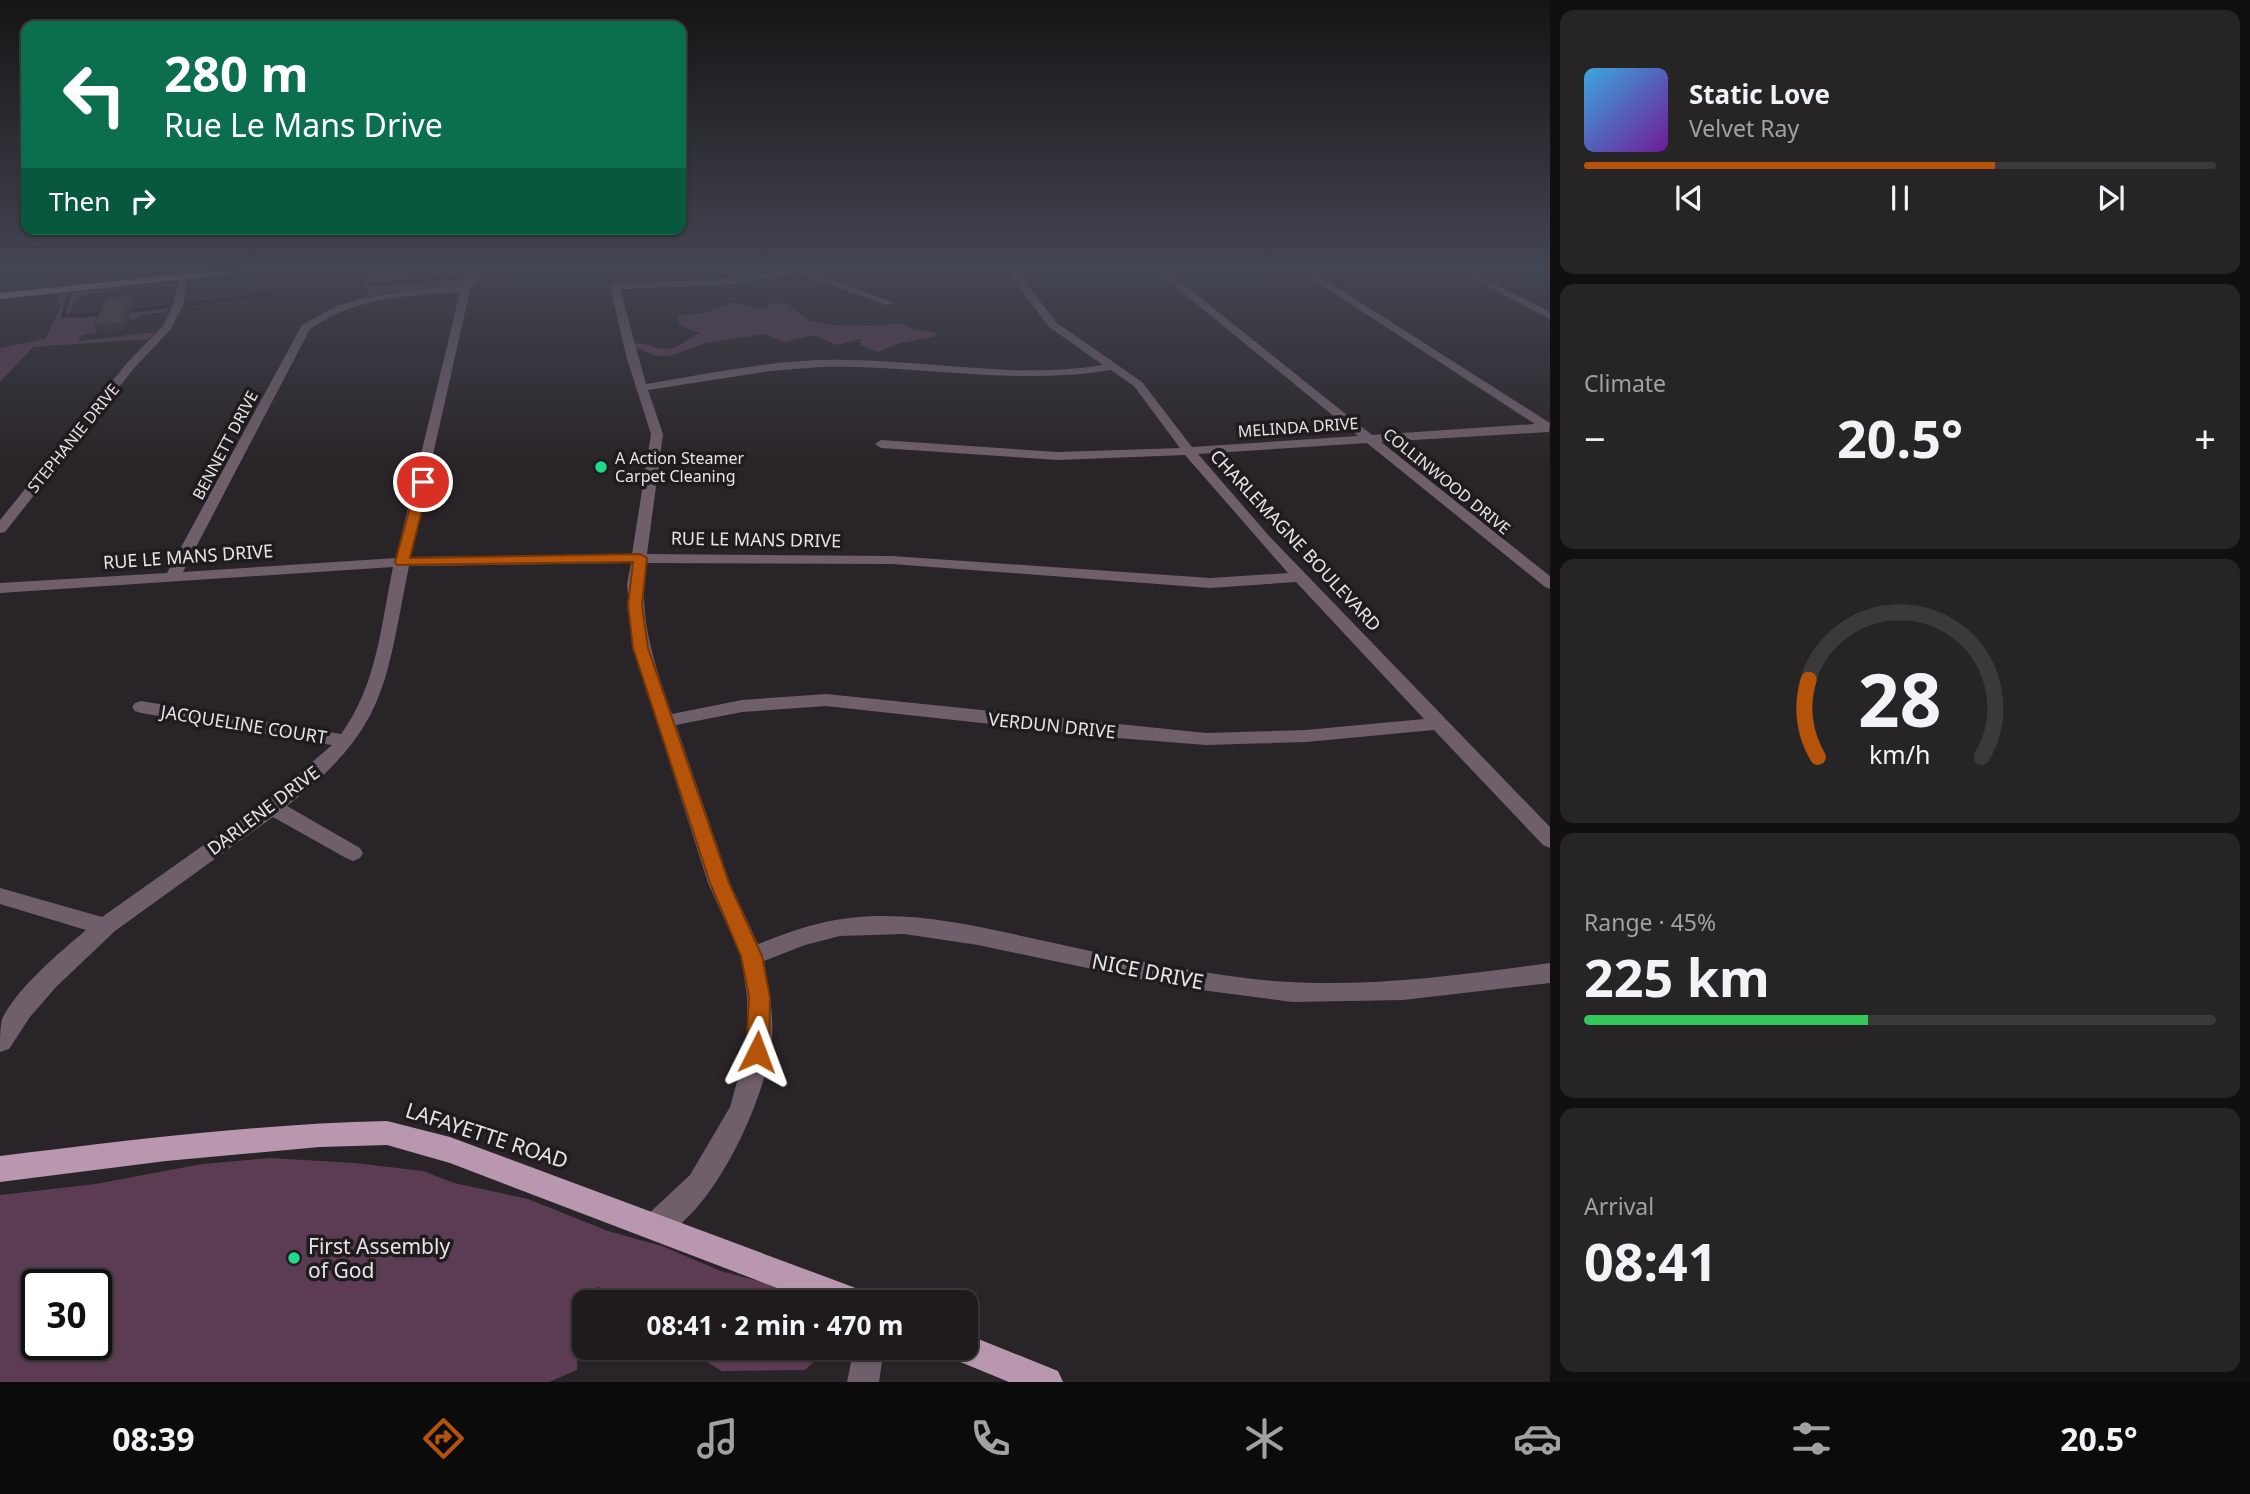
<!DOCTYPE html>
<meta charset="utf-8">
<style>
body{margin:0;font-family:"Noto Sans",sans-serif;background:#272426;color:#f1f3f6;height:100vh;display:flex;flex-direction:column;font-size:26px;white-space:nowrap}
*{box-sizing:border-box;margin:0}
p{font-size:23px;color:#a1a1a4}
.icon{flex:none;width:38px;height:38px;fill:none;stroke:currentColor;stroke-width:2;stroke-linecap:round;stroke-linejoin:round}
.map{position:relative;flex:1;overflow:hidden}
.details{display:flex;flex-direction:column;gap:10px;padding:10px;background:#110f10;width:700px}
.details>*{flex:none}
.banner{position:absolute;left:21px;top:21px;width:665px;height:214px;border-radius:14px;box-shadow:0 2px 5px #0004,0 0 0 2px #3c393b;background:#0b6e4f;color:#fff;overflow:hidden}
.speed{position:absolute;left:21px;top:1269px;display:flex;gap:14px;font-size:35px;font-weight:700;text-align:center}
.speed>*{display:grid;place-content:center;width:91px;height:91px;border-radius:50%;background:#1f1b1d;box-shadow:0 2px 5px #0004,0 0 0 2px #3c393b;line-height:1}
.speed .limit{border:4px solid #111;border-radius:10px;background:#fff;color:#111}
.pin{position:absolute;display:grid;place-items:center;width:60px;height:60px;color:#fff;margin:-30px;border:4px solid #fff;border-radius:50%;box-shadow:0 2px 7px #0007}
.me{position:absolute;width:77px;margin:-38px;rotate:3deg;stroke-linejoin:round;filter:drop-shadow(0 0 5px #0008)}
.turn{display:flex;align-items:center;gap:24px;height:147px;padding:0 28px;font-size:32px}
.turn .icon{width:91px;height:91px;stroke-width:2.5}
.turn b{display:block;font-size:49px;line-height:60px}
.then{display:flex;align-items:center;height:66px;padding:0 28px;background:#0003;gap:14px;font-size:26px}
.big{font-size:52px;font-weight:700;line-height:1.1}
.details .tile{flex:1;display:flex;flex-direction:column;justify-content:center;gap:10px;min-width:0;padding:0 24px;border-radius:14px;background:#272426}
.details .dial{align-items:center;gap:0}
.dial svg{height:182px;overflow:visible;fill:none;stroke:#3c393b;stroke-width:7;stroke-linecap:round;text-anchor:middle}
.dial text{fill:#f1f3f6;stroke:none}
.song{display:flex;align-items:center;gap:21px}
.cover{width:84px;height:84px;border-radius:10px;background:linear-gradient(135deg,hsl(200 70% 55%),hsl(280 70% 35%))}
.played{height:7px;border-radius:4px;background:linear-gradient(90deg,#b45309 65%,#3c393b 65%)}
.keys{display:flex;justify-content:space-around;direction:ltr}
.heat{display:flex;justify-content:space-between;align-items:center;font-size:38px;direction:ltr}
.charge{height:10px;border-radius:5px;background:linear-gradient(90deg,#34c759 45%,#3c393b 0)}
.trip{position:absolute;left:572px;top:1290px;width:406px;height:70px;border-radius:14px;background:#1f1b1d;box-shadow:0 2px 5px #0004,0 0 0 2px #3c393b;font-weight:700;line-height:70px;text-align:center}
.menu{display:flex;height:112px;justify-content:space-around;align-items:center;background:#0c0b0c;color:#a1a1a4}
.menu .icon{width:49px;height:49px}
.menu .on{color:#b45309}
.menu b{font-size:32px;color:#f1f3f6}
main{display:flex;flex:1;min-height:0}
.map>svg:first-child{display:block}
.green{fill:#5b3c52;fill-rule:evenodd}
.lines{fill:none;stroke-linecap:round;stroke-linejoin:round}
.stream{stroke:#25081f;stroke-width:3.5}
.minor{fill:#6f5f6a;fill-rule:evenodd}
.major{fill:#b897af;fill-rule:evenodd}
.shaded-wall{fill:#333032}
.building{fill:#494447;stroke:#333032;stroke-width:2}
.route{fill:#b45309;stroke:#753606;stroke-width:2}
.poi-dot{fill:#20d887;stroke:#1f1b1e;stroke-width:2.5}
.labels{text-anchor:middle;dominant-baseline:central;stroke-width:7;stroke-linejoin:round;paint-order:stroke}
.far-street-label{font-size:16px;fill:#e7e4e6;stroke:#1f1b1e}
.far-poi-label{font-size:16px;fill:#e7e4e6;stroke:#1f1b1e;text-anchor:start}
.street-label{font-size:18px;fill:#e7e4e6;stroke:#1f1b1e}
.near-street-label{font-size:21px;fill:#e7e4e6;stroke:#1f1b1e}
.near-poi-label{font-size:21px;fill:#e7e4e6;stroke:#1f1b1e;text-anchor:start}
</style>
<main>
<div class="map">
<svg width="1550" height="1382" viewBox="0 0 1550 1382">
<rect width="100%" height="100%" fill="#292427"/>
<path class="green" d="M 360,271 L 478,271 L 458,286 L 402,290 L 369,297 Z
M 163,283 L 173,283 L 176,287 L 152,285 L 85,295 L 76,300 L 69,314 L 76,314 L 80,318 L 169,309 L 163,312 L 141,315 L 140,318 L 102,323 L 97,333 L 82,335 L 79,341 L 155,332 L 149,339 L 33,347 L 0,382 L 0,348 L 45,339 L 61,306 L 57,304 L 59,294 Z
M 772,302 L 788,304 L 809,321 L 832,325 L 884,326 L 892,323 L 906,325 L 913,330 L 936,332 L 935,336 L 897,344 L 877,352 L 861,345 L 860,339 L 837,345 L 815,335 L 783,342 L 766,334 L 706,343 L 670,356 L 657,356 L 634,347 L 632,344 C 647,341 652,349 665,349 C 680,349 687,338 700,333 L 680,326 L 677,316 L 704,313 L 731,303 L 764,309 Z
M 269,1158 L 355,1163 L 423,1171 L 454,1183 L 528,1199 L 608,1231 L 662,1246 L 721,1271 L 777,1286 L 804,1302 L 619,1302 L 599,1287 L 573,1298 L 579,1330 L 577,1370 L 549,1382 L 0,1382 L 0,1195 L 95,1184 L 202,1164 ZM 37,1284 L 96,1284 L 96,1344 L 37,1344 Z
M 683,1348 L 827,1348 L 827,1350 L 805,1370 L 722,1371 Z"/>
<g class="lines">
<path class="stream" d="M 489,275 L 526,271
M 370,285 L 461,276
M 69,295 L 63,316 L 103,314
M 190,304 L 273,294
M 127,311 L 169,306"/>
<path class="minor" d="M 479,271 L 489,271 L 470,290 L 410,557 L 632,554 L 651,434 L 627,359 L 610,286 L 615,283 L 723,279 L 785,271 L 809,271 L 894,303 L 886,305 L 800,274 L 723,285 L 620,289 L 646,384 C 713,373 780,358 848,360 C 934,361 1018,379 1103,365 L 1049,327 L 1007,271 L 1017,271 L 1057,323 L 1142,382 L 1192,447 L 1358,436 L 1156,271 L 1167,271 L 1372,435 L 1535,424 L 1300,271 L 1311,271 L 1550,423 L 1549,432 L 1381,442 L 1550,576 L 1550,589 L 1545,587 L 1367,443 L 1198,454 L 1270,537 L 1550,827 L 1550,848 L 1543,845 L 1434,730 L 1306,742 L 1206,745 L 1117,738 L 826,706 L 742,712 L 676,725 L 730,883 L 758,944 C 787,933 818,921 850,918 C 919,910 988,929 1054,943 C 1120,958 1186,971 1253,979 C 1353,990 1452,976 1550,963 L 1550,983 L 1403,1000 L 1292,1002 L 1178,987 L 978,945 L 904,934 L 840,936 L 805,945 L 764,961 C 769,988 775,1019 771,1047 C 763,1104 712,1217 656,1240 L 646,1236 L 642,1226 L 646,1216 L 690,1175 L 730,1107 L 747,1046 L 747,997 L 741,956 L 708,883 L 633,648 L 627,584 L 631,563 L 409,566 C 385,685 388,727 287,806 L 360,848 L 363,853 L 360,858 L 353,861 L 346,858 L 273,817 L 115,931 L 56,987 L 30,1017 L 9,1049 L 0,1052 C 0,1042 0,1027 2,1019 C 18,987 59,953 86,930 L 0,904 L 0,888 L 102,917 L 273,796 L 332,745 L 141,713 L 135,711 L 132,707 L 135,703 L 141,701 L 341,734 C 377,685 381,625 393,567 L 0,593 L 0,583 L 167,573 L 302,325 L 337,306 L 360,299 L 404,291 L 462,286 ZM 460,292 L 396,558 L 183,572 L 310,329 C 354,298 407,295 460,292 ZM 821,367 C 919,365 1014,386 1111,370 L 1134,386 L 1180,448 L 1058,452 L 881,440 L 875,444 L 881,448 L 1058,460 L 1185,455 L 1288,573 L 1210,578 L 892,556 L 647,554 L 663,434 L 648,390 L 770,371 ZM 646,563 L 892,564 L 1210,588 L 1296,582 L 1424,719 L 1306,730 L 1206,733 L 826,694 L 742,700 L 672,714 C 654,663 638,617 646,563 Z
M 1458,271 L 1470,271 L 1550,312 L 1550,319 Z
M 180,274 L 188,276 L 183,305 L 171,329 L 135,367 L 5,532 L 0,533 L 0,520 L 127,363 L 163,326 L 173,305 Z
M 854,1348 L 884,1348 L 879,1382 L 847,1382 Z"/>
<path class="major" d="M 210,271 L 240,271 L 235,274 L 0,299 L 0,293 Z
M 387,1121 L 450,1137 L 853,1287 L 863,1292 L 868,1302 L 814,1302 L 450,1163 L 387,1145 L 320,1147 L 166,1161 L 0,1182 L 0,1156 C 129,1140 257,1124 387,1121 Z
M 966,1334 L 1058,1371 L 1063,1382 L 1009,1382 L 953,1359 L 949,1348 L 966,1348 Z"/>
</g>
<path class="shaded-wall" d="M 133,295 L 135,302 L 125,330 L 97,333 L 94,326 Z"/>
<path class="building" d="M 133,295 L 122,323 L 94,326 L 106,298 Z"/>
<linearGradient id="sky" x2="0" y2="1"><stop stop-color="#171415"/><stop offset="0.58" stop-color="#434552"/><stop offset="1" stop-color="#434552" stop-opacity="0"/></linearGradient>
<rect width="1550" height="464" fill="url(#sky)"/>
<path class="route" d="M 423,478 L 429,482 L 410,558 L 640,554 L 647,558 L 642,605 L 648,648 L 729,883 L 762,956 L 770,997 L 769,1052 L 765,1059 L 757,1062 L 749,1059 L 746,1052 L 749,997 L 741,956 L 710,883 L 633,648 L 628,605 L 633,562 L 397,565 L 395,562 L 417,482 Z"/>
<g class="poi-dot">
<circle cx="601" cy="467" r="7"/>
<circle cx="294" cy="1258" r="7"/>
</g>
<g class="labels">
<g class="far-street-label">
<text transform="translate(1298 427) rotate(-4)">MELINDA DRIVE</text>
<text transform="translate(73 438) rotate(-51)">STEPHANIE DRIVE</text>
<text transform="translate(225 445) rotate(-62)">BENNETT DRIVE</text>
<text transform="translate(1447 481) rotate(39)">COLLINWOOD DRIVE</text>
</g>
<g class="far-poi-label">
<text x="615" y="458">A Action Steamer<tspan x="615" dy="18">Carpet Cleaning</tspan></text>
</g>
<g class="street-label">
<text transform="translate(756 539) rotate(1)">RUE LE MANS DRIVE</text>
<text transform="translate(1296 540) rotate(47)">CHARLEMAGNE BOULEVARD</text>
<text transform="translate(188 556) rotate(-4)">RUE LE MANS DRIVE</text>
<text transform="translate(244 724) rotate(9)">JACQUELINE COURT</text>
<text transform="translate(1052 725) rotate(6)">VERDUN DRIVE</text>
<text transform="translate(263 810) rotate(-37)">DARLENE DRIVE</text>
</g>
<g class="near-street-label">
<text transform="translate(1148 971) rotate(11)">NICE DRIVE</text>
<text transform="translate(487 1135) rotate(18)">LAFAYETTE ROAD</text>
</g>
<g class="near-poi-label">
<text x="308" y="1246">First Assembly<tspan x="308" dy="24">of God</tspan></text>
</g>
</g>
</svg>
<div class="speed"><div class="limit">30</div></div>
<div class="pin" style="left:423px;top:482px;background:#d93025"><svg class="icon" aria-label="arrive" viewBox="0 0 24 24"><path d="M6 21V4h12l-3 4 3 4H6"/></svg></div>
<svg class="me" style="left:757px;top:1052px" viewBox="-20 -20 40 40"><path d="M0-17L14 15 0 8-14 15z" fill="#b45309" stroke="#fff" stroke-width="4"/></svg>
<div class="trip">08:41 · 2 min · 470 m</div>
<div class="banner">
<div class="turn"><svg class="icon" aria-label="left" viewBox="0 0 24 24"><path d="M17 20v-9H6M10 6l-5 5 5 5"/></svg><div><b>280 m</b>Rue Le Mans Drive</div></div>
<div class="then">Then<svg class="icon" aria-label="right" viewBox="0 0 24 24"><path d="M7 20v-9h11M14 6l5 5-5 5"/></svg></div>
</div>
</div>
<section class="details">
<div class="tile">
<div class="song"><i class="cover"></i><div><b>Static Love</b><p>Velvet Ray</p></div></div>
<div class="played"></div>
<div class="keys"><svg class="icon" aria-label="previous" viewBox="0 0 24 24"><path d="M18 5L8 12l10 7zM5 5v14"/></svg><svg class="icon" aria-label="pause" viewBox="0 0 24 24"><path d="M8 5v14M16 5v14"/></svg><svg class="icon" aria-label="next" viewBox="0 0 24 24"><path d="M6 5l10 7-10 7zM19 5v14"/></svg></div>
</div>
<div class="tile"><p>Climate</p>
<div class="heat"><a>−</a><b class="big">20.5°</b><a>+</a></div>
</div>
<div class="tile dial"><svg viewBox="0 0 100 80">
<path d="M14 69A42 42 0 1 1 86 69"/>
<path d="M14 69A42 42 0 0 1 10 35" stroke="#b45309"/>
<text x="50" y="56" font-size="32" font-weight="700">28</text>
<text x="50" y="72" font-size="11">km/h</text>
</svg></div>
<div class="tile"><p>Range · 45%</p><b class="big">225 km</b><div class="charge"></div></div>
<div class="tile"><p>Arrival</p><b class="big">08:41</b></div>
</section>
</main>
<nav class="menu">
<b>08:39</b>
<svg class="icon on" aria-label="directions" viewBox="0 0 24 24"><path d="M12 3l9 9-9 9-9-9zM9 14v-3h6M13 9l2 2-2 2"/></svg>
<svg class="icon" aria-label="music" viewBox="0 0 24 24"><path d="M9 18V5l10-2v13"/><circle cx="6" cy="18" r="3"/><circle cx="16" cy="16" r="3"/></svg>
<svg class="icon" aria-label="phone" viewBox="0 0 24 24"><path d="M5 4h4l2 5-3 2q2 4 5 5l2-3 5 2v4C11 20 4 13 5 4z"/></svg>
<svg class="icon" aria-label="climate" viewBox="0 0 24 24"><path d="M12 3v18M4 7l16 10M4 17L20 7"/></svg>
<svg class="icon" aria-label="car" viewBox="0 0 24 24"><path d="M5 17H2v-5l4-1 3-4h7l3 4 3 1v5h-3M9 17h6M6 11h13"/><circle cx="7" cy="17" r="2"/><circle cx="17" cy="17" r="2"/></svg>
<svg class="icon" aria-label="filters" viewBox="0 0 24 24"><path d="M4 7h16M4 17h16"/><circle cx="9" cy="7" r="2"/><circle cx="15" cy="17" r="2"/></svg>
<b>20.5°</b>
</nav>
